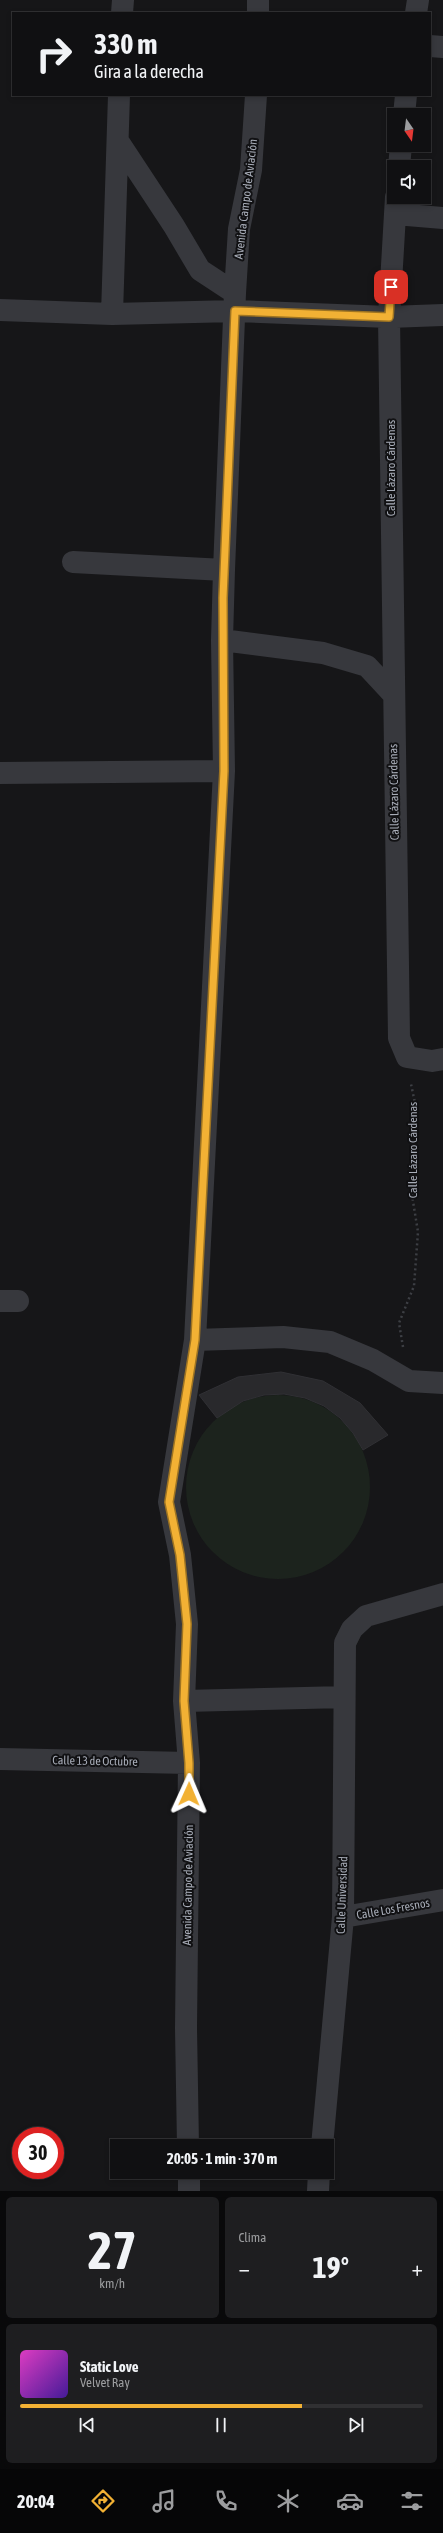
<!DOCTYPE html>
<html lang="es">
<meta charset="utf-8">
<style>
body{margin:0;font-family:"Asap Condensed",sans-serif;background:#1e1e20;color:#f1f3f6;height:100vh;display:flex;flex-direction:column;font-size:15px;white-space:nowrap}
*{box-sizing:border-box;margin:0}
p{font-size:13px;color:#9c9d9f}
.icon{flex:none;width:22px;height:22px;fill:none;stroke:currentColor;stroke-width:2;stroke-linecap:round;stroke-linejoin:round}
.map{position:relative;height:2191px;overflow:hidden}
.details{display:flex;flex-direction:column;gap:6px;padding:6px;background:#09090a;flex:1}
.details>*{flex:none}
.guide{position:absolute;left:12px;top:12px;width:419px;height:84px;border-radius:0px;box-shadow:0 2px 6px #0003,0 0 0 1px #303032;background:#101012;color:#f1f3f6;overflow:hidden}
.needle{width:26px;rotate:166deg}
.buttons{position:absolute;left:387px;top:108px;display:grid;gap:8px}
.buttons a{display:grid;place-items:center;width:44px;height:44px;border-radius:0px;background:#101012;box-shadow:0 2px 6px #0003,0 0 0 1px #303032;font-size:20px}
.speed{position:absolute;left:12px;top:2127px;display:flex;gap:8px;font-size:20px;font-weight:700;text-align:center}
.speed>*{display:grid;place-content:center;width:52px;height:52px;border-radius:50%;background:#101012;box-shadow:0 2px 6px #0003,0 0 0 1px #303032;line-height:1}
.speed .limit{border:6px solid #d22;background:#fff;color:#111}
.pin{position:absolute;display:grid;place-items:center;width:34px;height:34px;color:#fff;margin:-17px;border-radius:8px;box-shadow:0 2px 6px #0006}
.me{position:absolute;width:44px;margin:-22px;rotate:1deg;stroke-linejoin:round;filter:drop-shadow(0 0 3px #0008)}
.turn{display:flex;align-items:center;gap:14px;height:84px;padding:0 16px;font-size:18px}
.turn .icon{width:52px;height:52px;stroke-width:2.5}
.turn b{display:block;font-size:28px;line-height:34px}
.big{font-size:30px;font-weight:700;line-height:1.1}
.details .card{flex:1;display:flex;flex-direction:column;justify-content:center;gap:6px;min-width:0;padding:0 14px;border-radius:6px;background:#1e1e20}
.details .dial{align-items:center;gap:0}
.dial b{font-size:52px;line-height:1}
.song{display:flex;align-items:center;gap:12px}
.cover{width:48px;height:48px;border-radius:6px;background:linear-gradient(135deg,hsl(310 70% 55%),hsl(260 70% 35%))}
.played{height:4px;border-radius:2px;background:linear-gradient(90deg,#f2b134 70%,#303032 70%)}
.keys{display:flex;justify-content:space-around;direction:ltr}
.heat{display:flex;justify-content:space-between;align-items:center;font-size:22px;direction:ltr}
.details .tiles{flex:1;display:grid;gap:6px;grid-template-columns:1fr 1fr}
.card:last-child{grid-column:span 2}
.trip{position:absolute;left:110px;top:2139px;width:224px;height:40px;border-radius:0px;background:#101012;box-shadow:0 2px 6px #0003,0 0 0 1px #303032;font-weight:700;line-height:40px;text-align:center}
.tabs{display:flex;height:64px;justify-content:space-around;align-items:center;background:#060607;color:#9c9d9f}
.tabs .icon{width:28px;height:28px}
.tabs .on{color:#f2b134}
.tabs b{font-size:18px;color:#f1f3f6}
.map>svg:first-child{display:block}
.green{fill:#1c231d}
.building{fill:#29292c;stroke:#303034}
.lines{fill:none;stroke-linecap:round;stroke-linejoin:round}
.path{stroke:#3d3f44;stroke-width:2.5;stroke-dasharray:2 3;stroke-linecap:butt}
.minor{stroke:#37383d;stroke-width:22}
.route-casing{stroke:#9d7322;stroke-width:10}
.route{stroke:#f2b134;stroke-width:7}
.labels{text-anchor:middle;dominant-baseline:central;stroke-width:4;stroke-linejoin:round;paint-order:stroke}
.street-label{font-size:12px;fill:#a8adb8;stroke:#111113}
</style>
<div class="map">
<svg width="443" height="2191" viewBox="0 0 443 2191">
<rect width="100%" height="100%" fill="#161618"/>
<path class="green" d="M186 1487a92 92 0 1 1 184 0a92 92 0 1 1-184 0Z"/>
<path class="building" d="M 281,1372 L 323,1381 L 360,1403 L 388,1435 L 363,1450 L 353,1433 L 340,1418 L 324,1406 L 305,1398 L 284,1394 L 264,1395 L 243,1401 L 217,1418 L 199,1395 L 238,1377 Z"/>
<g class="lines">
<path class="path" d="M 403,1347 L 399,1323 L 414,1286 L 418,1232 L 412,1195 L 415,1147 L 415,1103 L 411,1084"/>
<path class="minor" d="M 122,13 L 123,0
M 258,13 L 258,0
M 416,13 L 418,0
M 430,46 L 443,47
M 404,115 L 406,95
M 118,141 L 174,226 L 200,270 L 235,293
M 399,167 L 401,145
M 396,197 L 389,317 L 399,1038 L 407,1057 L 432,1061 L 443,1059
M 395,214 L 443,218
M 0,310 L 112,314 L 235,311 L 389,317 L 443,315
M 112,314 L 119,95
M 73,562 L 224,570
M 222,640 L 323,653 L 367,666 L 393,694
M 0,773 L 224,771
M 0,1301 L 18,1301
M 195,1340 L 283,1337 L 330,1342 L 373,1360 L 409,1381 L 443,1383
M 184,1701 L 344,1697
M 0,1759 L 189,1763
M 343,1917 L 443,1900
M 188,2146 L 186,2028 L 189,1763 L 184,1701 L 187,1624 L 180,1555 L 169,1502 L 195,1340 L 224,771 L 222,640 L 224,570 L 235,293 L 239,229 L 251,170 L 256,95
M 322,2146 L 343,1917 L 345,1643 L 352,1629 L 366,1616 L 443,1594
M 189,2172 L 189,2191
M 318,2191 L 319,2172"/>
</g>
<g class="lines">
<defs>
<path id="route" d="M 189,1794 L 189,1763 L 184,1701 L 187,1624 L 180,1555 L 169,1502 L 195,1340 L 224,771 L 223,598 L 235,311 L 389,317 L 391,287"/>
</defs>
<use href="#route" class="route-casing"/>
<use href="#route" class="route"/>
</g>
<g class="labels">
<g class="street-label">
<text transform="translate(246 199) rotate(-83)">Avenida Campo de Aviación</text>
<text transform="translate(391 468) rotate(-90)">Calle Lázaro Cárdenas</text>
<text transform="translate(394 792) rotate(-91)">Calle Lázaro Cárdenas</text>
<text transform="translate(413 1150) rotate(-90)">Calle Lázaro Cárdenas</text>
<text transform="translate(95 1761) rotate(1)">Calle 13 de Octubre</text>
<text transform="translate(188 1885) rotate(-89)">Avenida Campo de Aviación</text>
<text transform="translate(342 1895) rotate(-88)">Calle Universidad</text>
<text transform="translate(393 1909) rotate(-10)">Calle Los Fresnos</text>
</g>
</g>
</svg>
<div class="buttons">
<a><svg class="needle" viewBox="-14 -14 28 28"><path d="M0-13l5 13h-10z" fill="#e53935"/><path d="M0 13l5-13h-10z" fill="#9c9d9f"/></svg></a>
<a><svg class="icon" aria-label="sound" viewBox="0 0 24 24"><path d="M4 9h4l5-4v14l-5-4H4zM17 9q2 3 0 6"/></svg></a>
</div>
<div class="speed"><div class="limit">30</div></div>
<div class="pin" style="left:391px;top:287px;background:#d93025"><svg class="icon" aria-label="arrive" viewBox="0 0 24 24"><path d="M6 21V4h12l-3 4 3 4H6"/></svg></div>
<svg class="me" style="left:189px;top:1794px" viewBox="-20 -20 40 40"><path d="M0-17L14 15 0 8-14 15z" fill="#f2b134" stroke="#fff" stroke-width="4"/></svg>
<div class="trip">20:05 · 1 min · 370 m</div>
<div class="guide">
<div class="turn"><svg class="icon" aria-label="right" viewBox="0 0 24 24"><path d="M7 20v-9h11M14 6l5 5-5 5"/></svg><div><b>330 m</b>Gira a la derecha</div></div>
</div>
</div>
<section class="details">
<div class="tiles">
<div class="card dial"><b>27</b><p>km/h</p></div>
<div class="card"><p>Clima</p>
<div class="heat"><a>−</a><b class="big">19°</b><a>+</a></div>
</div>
<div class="card">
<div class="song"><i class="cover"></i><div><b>Static Love</b><p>Velvet Ray</p></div></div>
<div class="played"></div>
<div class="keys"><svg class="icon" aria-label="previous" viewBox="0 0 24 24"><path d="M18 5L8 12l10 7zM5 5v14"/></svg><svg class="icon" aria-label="pause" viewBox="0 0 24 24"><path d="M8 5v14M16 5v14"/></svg><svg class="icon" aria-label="next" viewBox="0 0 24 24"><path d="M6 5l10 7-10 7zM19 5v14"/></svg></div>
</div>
</div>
</section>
<nav class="tabs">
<b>20:04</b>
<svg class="icon on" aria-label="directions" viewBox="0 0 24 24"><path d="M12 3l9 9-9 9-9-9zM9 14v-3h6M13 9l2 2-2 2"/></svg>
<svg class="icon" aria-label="music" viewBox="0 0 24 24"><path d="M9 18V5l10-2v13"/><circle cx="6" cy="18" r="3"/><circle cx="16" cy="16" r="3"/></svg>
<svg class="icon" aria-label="phone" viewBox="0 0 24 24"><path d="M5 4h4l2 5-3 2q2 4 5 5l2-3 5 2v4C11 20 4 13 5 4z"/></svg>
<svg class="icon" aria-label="climate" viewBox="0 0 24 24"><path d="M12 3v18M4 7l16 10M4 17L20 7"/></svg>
<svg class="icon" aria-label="car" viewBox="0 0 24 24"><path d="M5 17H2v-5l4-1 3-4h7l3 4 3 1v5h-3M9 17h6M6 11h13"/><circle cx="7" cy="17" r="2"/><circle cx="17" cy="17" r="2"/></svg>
<svg class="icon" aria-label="filters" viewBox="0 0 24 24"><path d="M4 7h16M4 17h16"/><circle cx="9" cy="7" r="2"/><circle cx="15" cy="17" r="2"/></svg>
</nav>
